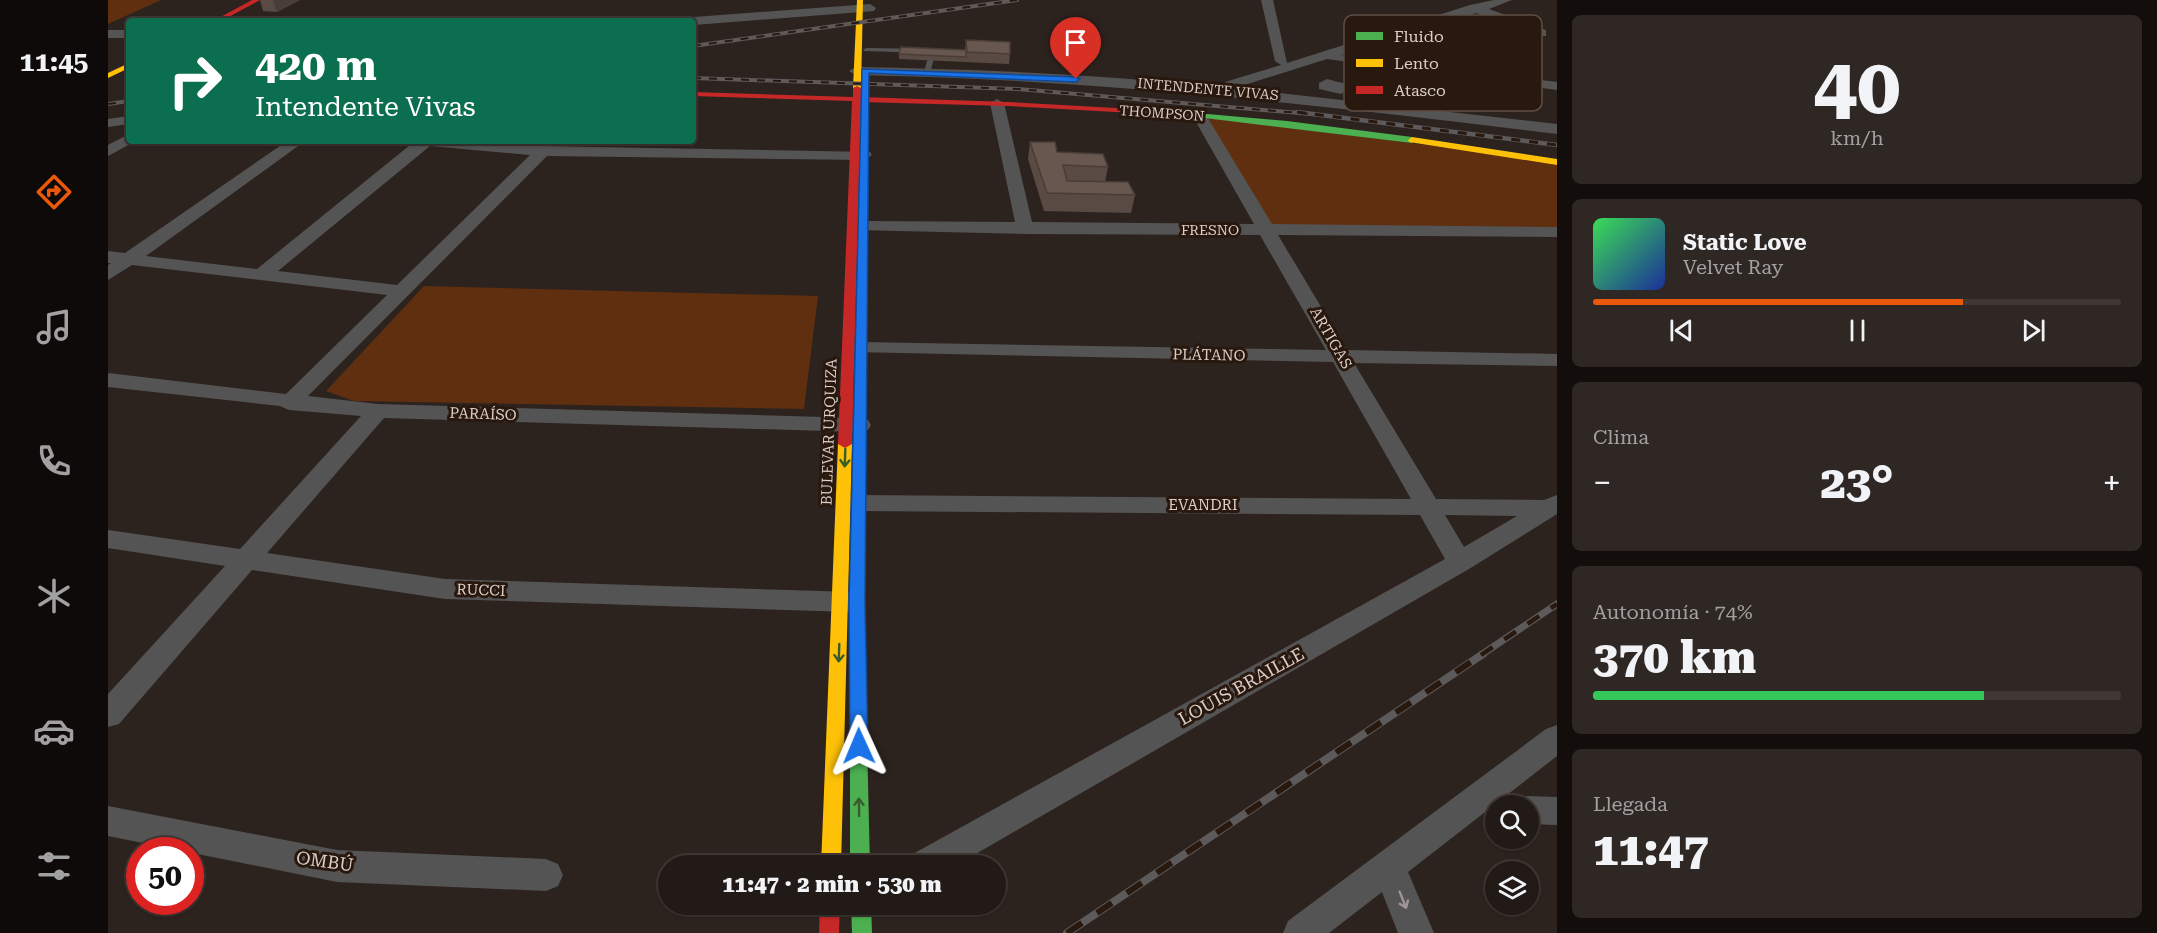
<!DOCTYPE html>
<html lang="es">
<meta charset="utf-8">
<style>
body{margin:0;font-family:"Roboto Serif",serif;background:#2e2723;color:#f1f3f6;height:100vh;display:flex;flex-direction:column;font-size:22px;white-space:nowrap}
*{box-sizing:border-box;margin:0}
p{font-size:20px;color:#a2a1a1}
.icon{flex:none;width:33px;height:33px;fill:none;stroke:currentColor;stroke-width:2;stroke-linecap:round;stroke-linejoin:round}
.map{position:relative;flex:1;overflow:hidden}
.drawer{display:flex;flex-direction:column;gap:15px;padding:15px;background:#130e0c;width:600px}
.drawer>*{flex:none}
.hud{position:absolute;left:18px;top:18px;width:570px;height:126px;border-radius:6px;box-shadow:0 2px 4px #0004,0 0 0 2px #3f3835;background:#0b6e4f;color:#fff;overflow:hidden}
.fabs{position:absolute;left:1377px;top:795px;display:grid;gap:12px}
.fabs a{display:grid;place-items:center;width:54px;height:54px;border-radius:50%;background:#221a16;box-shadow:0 2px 4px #0004,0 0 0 2px #3f3835;font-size:30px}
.speed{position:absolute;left:18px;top:837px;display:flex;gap:12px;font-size:30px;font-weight:700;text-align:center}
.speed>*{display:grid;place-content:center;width:78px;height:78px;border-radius:50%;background:#221a16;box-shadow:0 2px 4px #0004,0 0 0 2px #3f3835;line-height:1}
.speed .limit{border:9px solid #d22;background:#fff;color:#111}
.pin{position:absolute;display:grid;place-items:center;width:51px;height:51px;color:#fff;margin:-62px -26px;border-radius:50% 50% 50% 0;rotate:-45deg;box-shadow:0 0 6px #0007}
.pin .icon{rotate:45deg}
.me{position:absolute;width:66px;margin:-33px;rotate:359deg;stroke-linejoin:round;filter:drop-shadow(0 0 4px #0008)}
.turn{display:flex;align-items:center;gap:21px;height:126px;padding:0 30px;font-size:27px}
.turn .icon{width:78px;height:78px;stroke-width:2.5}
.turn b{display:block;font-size:42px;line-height:51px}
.big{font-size:45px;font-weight:800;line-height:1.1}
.drawer .widget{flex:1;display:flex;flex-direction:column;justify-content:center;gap:9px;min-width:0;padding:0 21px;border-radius:9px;background:#2e2723}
.drawer .dial{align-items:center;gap:0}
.dial b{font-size:78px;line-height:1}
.song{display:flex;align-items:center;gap:18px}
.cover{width:72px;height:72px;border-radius:9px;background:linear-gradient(135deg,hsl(130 70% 55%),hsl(230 70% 35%))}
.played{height:6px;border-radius:3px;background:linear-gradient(90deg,#ea580c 70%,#3f3835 70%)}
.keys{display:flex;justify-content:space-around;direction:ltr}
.heat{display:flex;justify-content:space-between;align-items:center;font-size:33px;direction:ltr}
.charge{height:9px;border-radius:4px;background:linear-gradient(90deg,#34c759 74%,#3f3835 0)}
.trip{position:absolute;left:550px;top:855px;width:348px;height:60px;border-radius:30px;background:#221a16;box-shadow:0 2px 4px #0004,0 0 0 2px #3f3835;font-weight:800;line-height:60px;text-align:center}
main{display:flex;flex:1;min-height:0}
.menu{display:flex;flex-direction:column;width:108px;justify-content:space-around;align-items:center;background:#0e0a09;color:#a2a1a1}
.menu .icon{width:42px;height:42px}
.menu .on{color:#ea580c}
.menu b{font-size:27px;color:#f1f3f6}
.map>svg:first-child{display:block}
.green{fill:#5f2f10}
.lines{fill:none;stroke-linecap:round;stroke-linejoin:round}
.lane{fill:#545455;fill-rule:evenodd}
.street{fill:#545455;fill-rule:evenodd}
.fast{fill:#4caf50;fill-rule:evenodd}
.slow{fill:#ffc107;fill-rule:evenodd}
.jam{fill:#c62828;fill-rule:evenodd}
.rail-far3-casing{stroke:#5c5a5a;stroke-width:4}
.rail-far2-casing{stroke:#5c5a5a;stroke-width:4.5}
.rail-far1-casing{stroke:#5c5a5a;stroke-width:7}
.rail-casing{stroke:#5c5a5a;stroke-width:8}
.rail-far3{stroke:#29180e;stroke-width:2;stroke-dasharray:8;stroke-linecap:butt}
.rail-far2{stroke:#29180e;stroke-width:3;stroke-dasharray:9;stroke-linecap:butt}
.rail-far1{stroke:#29180e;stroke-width:4.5;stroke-dasharray:14;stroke-linecap:butt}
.rail{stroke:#29180e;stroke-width:6;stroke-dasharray:18;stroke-linecap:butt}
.wall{fill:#594b43}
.shaded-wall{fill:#493d37}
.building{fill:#68574e;stroke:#493d37;stroke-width:1.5}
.oneway{stroke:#395c2c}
.oneway2{stroke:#9e9794}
.route{fill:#1a73e8;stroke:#114b97;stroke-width:1.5}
.labels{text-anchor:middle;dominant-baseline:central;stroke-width:6;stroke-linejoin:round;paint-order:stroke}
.far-street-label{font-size:14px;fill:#dacec8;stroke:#29180e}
.street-label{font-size:15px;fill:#dacec8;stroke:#29180e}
.near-street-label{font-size:18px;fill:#dacec8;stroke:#29180e}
.key{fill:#29180e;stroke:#5e4f46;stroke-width:1.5}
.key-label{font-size:16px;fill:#dacec8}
</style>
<main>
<nav class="menu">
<b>11:45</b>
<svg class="icon on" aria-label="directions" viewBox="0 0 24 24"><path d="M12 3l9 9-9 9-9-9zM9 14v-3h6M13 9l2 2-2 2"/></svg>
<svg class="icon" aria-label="music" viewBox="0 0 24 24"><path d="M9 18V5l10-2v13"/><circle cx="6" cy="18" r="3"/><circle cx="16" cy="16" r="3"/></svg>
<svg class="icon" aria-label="phone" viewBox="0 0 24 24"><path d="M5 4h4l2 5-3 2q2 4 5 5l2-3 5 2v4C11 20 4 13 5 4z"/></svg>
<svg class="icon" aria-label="climate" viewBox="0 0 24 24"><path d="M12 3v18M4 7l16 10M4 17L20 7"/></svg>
<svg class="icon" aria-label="car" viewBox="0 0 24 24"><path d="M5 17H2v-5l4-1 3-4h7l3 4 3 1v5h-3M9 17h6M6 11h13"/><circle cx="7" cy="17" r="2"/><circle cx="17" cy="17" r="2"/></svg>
<svg class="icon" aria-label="filters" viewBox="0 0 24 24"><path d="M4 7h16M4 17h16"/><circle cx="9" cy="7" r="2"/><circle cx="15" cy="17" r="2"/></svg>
</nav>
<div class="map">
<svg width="1449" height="933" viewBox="0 0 1449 933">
<rect width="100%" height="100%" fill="#2d231e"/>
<path class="green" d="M 0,0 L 53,0 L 0,24 Z
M 1091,115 L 1449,162 L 1449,232 L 1160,230 Z
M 316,286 L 710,296 L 696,409 L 246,401 L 218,391 Z"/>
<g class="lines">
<path class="lane" d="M 758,48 L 825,49 L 828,51 L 822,73 L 819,75 L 816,73 L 821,53 L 756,51 L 755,50 Z"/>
<path class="street" d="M 1153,0 L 1165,0 L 1179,63 L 1362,5 L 1386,0 L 1404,0 L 1381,9 L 1438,30 L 1438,36 L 1430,36 L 1368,13 L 1233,55 L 1449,82 L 1449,90 L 1219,59 L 1127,88 L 1449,124 L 1449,134 C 1216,105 983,79 748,75 L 741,71 L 748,67 C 871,69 994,75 1116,87 L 1117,82 L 1173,65 L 1167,61 Z
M 762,4 L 768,8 L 766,11 L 586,25 L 585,21 L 580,21 L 586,17 Z
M 0,30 L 21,30 L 21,38 L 0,38 Z
M 1219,79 L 1242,85 L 1244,88 L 1233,94 L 1211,89 L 1211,83 Z
M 889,99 L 896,103 L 924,222 L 1146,224 L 1084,115 L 1091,111 L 1098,115 L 1164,224 L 1449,227 L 1449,237 L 1170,235 L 1239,350 L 1449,354 L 1449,366 L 1246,363 L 1328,499 L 1436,500 L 1449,495 L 1449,514 L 1361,569 L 847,866 L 798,866 L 803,855 L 1337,559 L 1312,515 L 750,511 L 741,509 L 738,503 L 741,497 L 750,495 L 1303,499 L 1225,362 L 746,352 L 743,348 L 746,344 L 753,342 L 1218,350 L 1152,235 L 917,234 L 748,230 L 745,226 L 748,222 L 754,221 L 907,222 L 882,103 ZM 1337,515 L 1409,516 L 1356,547 Z
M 21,116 L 21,124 L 0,127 L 0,119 Z
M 21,134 L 21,141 L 26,142 L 0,156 L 0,145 Z
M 179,141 L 197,141 L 38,256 L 149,269 L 307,141 L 371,141 L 435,146 L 762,152 L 764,155 L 756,160 L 439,156 L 200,396 L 270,404 L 752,418 L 760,420 L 763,425 L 760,430 L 752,432 L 276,418 L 159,553 L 337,579 L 744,592 L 754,595 L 758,602 L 754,609 L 744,612 L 337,599 L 144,570 L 11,724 L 0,727 L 0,694 L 117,566 L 0,548 L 0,530 L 132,549 L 253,416 L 181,410 L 172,406 L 0,387 L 0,373 L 178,394 L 279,295 L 24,265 L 0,280 L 0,265 L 3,263 L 0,263 L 0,251 L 17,253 ZM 322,146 L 422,155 L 289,285 L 170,271 Z
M 1449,725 L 1449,756 L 1300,872 L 1326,933 L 1290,933 L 1274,892 L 1221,933 L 1175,933 L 1180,921 L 1438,729 Z
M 1420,796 L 1449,797 L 1449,825 L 1420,824 L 1420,806 L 1406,806 L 1408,800 Z
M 0,806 L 229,850 L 438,859 L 450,864 L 455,875 L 450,886 L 438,891 L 229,882 L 0,836 Z"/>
<path class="fast" d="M 1077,112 L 1179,121 L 1304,137 L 1308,140 L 1304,143 L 1080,116 L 1076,114 Z
M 750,692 L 756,694 L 758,699 L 762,866 L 742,866 L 742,699 L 744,694 Z
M 743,904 L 763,904 L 764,933 L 744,933 Z"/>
<path class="slow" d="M 749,0 L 755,0 L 753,88 L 749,90 L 745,88 Z
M 21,63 L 21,68 L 0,78 L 0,73 Z
M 1304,137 L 1449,159 L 1449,165 L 1301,142 L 1300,140 Z
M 737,440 L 744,444 L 733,866 L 713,866 L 730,444 Z"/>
<path class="jam" d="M 144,0 L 152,0 L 113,21 L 105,21 Z
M 749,86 L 753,88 L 753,97 L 900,102 L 1080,112 L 1084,114 L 1080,116 L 900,106 L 753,102 L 744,444 L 737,448 L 730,444 L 744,101 L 585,96 L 585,92 L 745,97 L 745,88 Z
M 712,904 L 732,904 L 731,933 L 711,933 Z"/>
<defs>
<path id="rail-far3" d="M 585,46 L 909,0
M 585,78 L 910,89 L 1203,114
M 0,104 L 21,101"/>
<path id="rail-far2" d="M 1189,112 L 1449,145"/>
<path id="rail-far1" d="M 1373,655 L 1449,604"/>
<path id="rail" d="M 959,933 L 1375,654"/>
</defs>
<use href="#rail-far3" class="rail-far3-casing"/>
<use href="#rail-far2" class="rail-far2-casing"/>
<use href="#rail-far1" class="rail-far1-casing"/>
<use href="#rail" class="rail-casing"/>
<use href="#rail-far3" class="rail-far3"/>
<use href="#rail-far2" class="rail-far2"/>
<use href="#rail-far1" class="rail-far1"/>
<use href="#rail" class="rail"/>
</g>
<path class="wall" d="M 152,0 L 192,0 L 169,12 L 155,11 Z
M 858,40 L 902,54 L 901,64 L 791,59 L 791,54 L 857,50 Z
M 922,142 L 949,152 L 1000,167 L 997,182 L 1027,195 L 1023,213 L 936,211 L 920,159 Z"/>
<path class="shaded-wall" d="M 165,0 L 192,0 L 169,12 Z"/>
<path class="building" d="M 858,40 L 902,42 L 902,54 L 859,52 Z
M 793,47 L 858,50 L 858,57 L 791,54 Z
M 922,142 L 947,142 L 949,152 L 995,154 L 1000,167 L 955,165 L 959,181 L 1020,182 L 1027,195 L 939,193 Z"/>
<defs><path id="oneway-shaft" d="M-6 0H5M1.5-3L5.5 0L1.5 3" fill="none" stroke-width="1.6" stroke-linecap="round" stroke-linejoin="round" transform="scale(1.5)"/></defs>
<g class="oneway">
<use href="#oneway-shaft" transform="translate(737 458) rotate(92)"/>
<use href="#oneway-shaft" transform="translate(731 653) rotate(92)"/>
<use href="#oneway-shaft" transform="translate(751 807) rotate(-91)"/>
</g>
<use class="oneway2" href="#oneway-shaft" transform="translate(1295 900) rotate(68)"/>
<path class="route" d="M 754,69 L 968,77 L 972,79 L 968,82 L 761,73 L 757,602 L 760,746 L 757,751 L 751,753 L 744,751 L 742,746 L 741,602 Z"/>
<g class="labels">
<g class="far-street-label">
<text transform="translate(1100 89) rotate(5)">INTENDENTE VIVAS</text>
<text transform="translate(1054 113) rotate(4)">THOMPSON</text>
<text x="1102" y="230">FRESNO</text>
</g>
<g class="street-label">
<text transform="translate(1223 338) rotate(60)">ARTIGAS</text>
<text transform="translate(1101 355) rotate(1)">PLÁTANO</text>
<text transform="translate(375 414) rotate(2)">PARAÍSO</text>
<text transform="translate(721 432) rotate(-88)">BULEVAR URQUIZA</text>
<text x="1095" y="505">EVANDRI</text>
<text transform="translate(373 590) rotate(2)">RUCCI</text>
</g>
<g class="near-street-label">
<text transform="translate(1133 686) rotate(-29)">LOUIS BRAILLE</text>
<text transform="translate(217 861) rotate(8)">OMBÚ</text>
</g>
</g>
<rect x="1236" y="15" width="198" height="96" rx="9" class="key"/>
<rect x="1248" y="32" width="27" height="8" fill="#4caf50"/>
<rect x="1248" y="59" width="27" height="8" fill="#ffc107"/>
<rect x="1248" y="86" width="27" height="8" fill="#c62828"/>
<g class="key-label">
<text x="1286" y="42">Fluido</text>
<text x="1286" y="69">Lento</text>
<text x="1286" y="96">Atasco</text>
</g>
</svg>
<div class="fabs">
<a><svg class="icon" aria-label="search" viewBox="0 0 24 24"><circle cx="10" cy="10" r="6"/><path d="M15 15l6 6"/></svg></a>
<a><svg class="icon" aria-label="layers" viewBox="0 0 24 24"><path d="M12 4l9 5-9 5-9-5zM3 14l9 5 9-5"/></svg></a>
</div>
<div class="speed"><div class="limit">50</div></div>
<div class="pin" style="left:968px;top:79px;background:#d93025"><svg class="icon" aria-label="arrive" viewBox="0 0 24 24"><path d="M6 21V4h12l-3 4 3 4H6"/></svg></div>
<svg class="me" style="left:751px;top:746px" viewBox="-20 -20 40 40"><path d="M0-17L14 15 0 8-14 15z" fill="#1a73e8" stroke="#fff" stroke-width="4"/></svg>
<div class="trip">11:47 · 2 min · 530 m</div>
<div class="hud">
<div class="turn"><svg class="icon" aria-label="right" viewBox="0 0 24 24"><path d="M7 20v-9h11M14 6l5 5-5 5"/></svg><div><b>420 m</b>Intendente Vivas</div></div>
</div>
</div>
<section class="drawer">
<div class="widget dial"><b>40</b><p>km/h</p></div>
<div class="widget">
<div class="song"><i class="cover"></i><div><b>Static Love</b><p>Velvet Ray</p></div></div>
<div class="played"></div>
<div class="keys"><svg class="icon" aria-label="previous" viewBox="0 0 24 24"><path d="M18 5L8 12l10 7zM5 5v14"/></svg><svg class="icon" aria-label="pause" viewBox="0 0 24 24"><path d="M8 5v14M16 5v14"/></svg><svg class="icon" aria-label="next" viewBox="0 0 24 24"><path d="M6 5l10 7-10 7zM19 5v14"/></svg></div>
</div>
<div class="widget"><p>Clima</p>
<div class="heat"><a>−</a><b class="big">23°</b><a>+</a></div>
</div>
<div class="widget"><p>Autonomía · 74%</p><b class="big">370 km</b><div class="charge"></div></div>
<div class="widget"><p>Llegada</p><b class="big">11:47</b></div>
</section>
</main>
